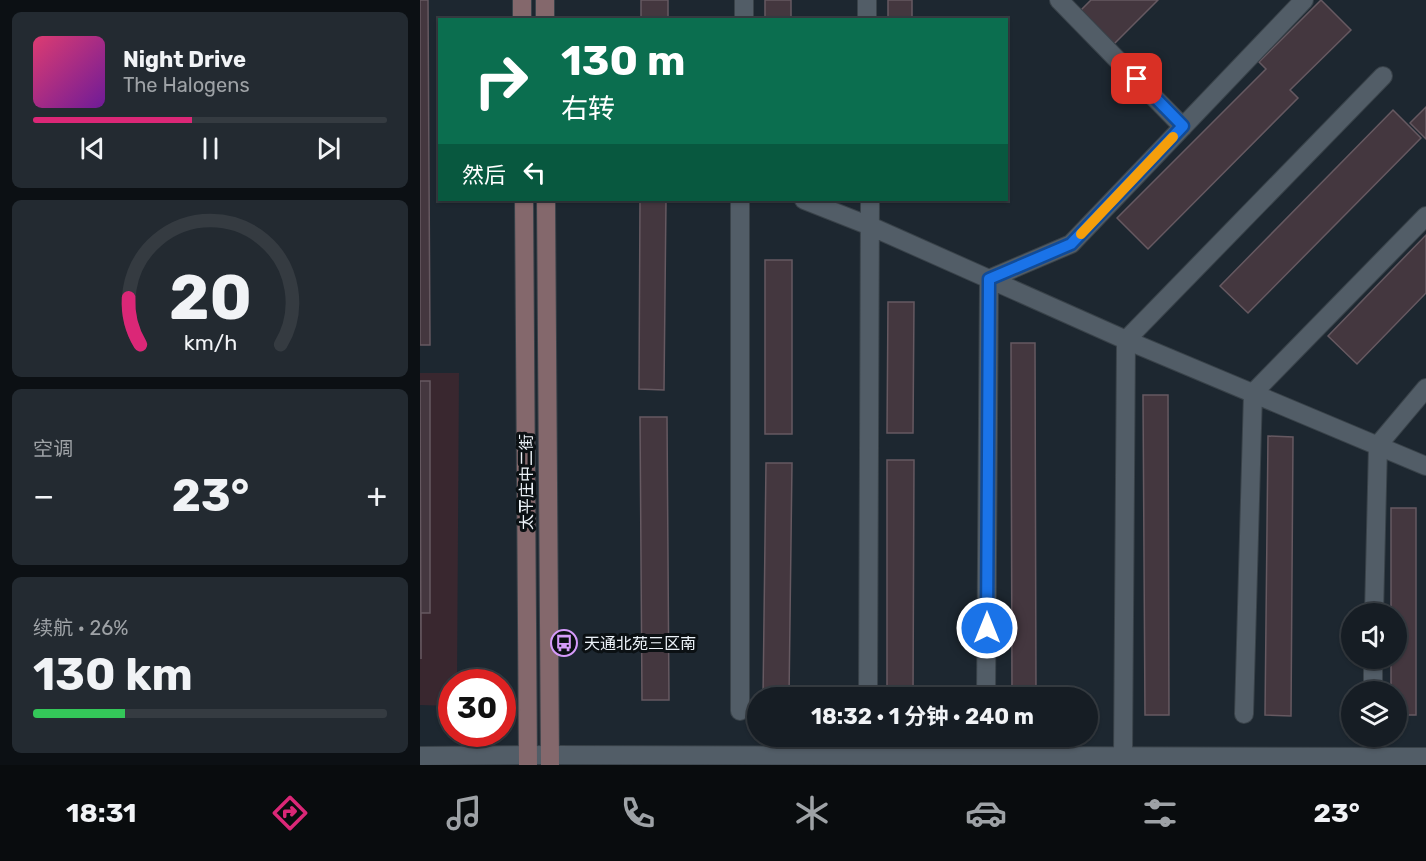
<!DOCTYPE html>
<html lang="zh">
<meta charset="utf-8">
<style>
body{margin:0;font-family:Rubik,"Noto Sans SC",sans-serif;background:#232a31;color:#f1f3f6;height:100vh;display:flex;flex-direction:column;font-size:22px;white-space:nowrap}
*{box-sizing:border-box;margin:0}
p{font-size:20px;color:#9ea2a6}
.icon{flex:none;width:33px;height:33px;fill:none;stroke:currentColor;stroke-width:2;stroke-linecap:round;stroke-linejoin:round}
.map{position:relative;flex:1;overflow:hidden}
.sheet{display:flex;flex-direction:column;gap:12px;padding:12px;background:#0c1014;width:420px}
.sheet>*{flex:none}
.top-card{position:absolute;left:18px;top:18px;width:570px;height:183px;border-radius:0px;box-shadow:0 2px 4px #0004,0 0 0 2px #353b41;background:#0b6e4f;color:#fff;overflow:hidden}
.controls{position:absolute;left:921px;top:603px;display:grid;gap:12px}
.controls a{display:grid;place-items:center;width:66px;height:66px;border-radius:50%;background:#161d24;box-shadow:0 2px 4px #0004,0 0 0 2px #353b41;font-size:30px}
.speed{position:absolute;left:18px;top:669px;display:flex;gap:12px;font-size:30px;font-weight:700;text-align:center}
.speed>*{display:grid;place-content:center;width:78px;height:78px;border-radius:50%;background:#161d24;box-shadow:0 2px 4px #0004,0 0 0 2px #353b41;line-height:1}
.speed .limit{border:9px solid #d22;background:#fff;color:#111}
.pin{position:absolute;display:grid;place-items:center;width:51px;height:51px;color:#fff;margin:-26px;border-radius:12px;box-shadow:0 3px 9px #0006}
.me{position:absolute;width:66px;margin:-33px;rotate:0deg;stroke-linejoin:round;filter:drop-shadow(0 0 4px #0008)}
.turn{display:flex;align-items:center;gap:21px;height:126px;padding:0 24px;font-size:27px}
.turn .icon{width:78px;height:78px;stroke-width:2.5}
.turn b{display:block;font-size:42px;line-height:51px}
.then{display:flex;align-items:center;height:57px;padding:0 24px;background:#0003;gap:12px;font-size:22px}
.big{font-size:45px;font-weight:700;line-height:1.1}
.sheet .tile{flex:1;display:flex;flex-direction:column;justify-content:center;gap:9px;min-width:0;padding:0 21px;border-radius:9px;background:#232a31}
.sheet .dial{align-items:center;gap:0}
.dial svg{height:156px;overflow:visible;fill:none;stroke:#353b41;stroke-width:7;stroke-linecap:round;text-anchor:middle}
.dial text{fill:#f1f3f6;stroke:none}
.song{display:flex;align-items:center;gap:18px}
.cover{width:72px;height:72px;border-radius:9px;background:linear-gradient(135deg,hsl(340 70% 55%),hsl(280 70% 35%))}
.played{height:6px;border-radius:3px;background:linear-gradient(90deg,#db2777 45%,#353b41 45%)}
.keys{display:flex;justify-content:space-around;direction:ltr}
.heat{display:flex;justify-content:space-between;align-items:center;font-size:33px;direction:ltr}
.charge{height:9px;border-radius:4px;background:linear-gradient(90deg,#34c759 26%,#353b41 0)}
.trip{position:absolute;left:327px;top:687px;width:351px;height:60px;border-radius:30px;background:#161d24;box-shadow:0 2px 4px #0004,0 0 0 2px #353b41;font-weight:700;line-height:60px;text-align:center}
.tabs{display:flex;height:96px;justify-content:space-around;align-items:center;background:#090c0e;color:#9ea2a6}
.tabs .icon{width:42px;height:42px}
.tabs .active{color:#db2777}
.tabs b{font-size:27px;color:#f1f3f6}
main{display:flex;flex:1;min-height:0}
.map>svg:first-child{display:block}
.education{fill:#39272f}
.building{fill:#44373f;stroke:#665961;stroke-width:1.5}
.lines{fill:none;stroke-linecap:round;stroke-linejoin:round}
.minor-casing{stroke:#394249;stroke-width:20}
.tertiary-casing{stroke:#394249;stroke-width:20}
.secondary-casing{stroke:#394249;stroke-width:20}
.minor{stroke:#525d67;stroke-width:18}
.tertiary{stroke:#525d67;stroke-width:18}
.secondary{stroke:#84686c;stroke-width:18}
.route-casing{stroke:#114b97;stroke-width:15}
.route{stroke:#1a73e8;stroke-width:10}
.slow{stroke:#f59e0b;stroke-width:10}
.labels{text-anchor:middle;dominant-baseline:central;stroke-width:6;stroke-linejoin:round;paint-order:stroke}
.street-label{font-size:16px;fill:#ecf2f8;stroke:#0b1013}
.poi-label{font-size:16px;fill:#ecf2f8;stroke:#0b1013;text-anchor:start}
</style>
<main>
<section class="sheet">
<div class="tile">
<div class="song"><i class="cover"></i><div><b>Night Drive</b><p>The Halogens</p></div></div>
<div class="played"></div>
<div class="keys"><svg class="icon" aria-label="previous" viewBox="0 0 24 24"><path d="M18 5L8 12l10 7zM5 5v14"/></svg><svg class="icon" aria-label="pause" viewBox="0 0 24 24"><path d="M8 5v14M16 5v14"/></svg><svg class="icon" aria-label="next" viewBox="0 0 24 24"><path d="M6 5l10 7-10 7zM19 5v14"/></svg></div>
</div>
<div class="tile dial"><svg viewBox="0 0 100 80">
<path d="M14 69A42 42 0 1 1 86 69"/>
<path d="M14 69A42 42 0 0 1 8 45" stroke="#db2777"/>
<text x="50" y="56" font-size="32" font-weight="700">20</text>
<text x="50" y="72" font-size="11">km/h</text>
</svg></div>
<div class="tile"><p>空调</p>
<div class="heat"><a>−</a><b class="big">23°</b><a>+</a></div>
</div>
<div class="tile"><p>续航 · 26%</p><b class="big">130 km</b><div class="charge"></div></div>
</section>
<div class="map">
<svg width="1006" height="765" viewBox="0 0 1006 765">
<rect width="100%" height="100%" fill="#1d2730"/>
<path class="education" d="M 0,373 L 39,373 L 37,682 L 32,682 L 31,706 L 0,705 Z"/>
<path class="building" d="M 0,0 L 8,0 L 10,345 L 0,345 Z
M 221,0 L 248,0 L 248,20 L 221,20 Z
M 345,0 L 371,0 L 371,20 L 345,20 Z
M 468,0 L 492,0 L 492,20 L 468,20 Z
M 671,0 L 738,0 L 693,45 L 659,12 Z
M 901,0 L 931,30 L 870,90 L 878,98 L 728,249 L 697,218 L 846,69 L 839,62 Z
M 1006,107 L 1006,139 L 990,123 Z
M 973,110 L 1001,138 L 828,313 L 800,286 Z
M 220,200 L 246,200 L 244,390 L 219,389 Z
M 1006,235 L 1006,293 L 937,364 L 908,336 Z
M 345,260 L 372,260 L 372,434 L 345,434 Z
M 468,302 L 494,302 L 493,433 L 467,433 Z
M 591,343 L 615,343 L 616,698 L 592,698 Z
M 0,381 L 10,381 L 10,613 L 1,613 L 1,659 Z
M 723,395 L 748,395 L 749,715 L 725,715 Z
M 220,417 L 247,417 L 249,700 L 222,700 Z
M 848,436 L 873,437 L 871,716 L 845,715 Z
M 467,460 L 494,460 L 493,698 L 467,698 Z
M 346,463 L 372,463 L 369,698 L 343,698 Z
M 971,508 L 996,508 L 996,715 L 976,715 L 976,692 L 971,692 L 971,658 L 976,658 L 976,614 L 971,614 Z"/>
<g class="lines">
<defs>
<path id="minor" d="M 447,0 L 447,20
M 639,0 L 763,127
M 324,20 L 324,0
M 963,76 L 706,340 L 1006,466
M 320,200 L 320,711
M 384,200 L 450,226 L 706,340 L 703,757
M 954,614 L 958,445 L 1006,388
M 953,692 L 953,658
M 448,698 L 450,200
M 566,698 L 569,279 L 651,244 L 884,0
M 824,714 L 833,393 L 1006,216
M 130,755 L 1006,757"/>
<path id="tertiary" d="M 0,756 L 130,755"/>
<path id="secondary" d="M 102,0 L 102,20
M 125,0 L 125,20
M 104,200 L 108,765
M 126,200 L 130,765"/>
</defs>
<use href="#minor" class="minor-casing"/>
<use href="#tertiary" class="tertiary-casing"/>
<use href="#secondary" class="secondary-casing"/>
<use href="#minor" class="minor"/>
<use href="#tertiary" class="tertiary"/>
<use href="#secondary" class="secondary"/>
</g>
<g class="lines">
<defs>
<path id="route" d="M 567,628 L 569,279 L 651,244 L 763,126 L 717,79"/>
</defs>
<use href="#route" class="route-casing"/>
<use href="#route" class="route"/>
<path class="slow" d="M 661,234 L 753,137"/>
</g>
<defs>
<symbol id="bus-ring" viewBox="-11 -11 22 22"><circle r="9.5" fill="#0b1013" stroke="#d69bfa" stroke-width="1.5"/><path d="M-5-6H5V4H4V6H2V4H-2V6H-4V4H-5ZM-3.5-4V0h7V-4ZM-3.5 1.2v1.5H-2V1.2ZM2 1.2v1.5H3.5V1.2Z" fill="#d69bfa"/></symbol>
</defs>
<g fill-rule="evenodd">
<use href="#bus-ring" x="129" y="628" width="30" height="30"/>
</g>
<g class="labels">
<g class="street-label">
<text transform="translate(106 482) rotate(-90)">太平庄中二街</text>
</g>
<g class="poi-label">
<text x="164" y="643">天通北苑三区南</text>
</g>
</g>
</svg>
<div class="controls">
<a><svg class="icon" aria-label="sound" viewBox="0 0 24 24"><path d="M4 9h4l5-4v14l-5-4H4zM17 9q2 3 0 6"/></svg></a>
<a><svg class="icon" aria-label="layers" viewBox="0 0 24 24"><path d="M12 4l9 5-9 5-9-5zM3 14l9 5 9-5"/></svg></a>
</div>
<div class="speed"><div class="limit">30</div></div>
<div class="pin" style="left:717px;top:79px;background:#d93025"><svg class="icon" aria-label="arrive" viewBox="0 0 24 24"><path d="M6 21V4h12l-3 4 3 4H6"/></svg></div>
<svg class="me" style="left:567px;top:628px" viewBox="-20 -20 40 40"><circle r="17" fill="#1a73e8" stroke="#fff" stroke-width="3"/><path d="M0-11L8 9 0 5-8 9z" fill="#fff"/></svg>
<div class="trip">18:32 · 1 分钟 · 240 m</div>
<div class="top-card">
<div class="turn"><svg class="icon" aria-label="right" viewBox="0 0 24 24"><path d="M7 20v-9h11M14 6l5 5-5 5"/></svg><div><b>130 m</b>右转</div></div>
<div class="then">然后<svg class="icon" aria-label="left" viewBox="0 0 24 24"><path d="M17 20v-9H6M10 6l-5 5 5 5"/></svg></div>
</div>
</div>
</main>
<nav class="tabs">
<b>18:31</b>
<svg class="icon active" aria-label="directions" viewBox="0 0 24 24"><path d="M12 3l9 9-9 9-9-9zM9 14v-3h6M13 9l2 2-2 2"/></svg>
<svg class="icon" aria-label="music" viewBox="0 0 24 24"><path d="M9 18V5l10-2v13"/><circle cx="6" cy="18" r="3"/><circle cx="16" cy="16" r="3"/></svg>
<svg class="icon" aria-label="phone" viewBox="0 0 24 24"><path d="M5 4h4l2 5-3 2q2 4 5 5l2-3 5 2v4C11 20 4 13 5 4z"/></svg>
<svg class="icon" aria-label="climate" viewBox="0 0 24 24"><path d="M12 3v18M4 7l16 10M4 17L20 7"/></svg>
<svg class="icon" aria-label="car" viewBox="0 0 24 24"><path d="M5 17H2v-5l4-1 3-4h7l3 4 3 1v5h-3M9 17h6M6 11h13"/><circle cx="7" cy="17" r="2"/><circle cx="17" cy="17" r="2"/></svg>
<svg class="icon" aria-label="filters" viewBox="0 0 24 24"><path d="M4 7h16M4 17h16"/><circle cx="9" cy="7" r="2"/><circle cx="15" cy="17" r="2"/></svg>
<b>23°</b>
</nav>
